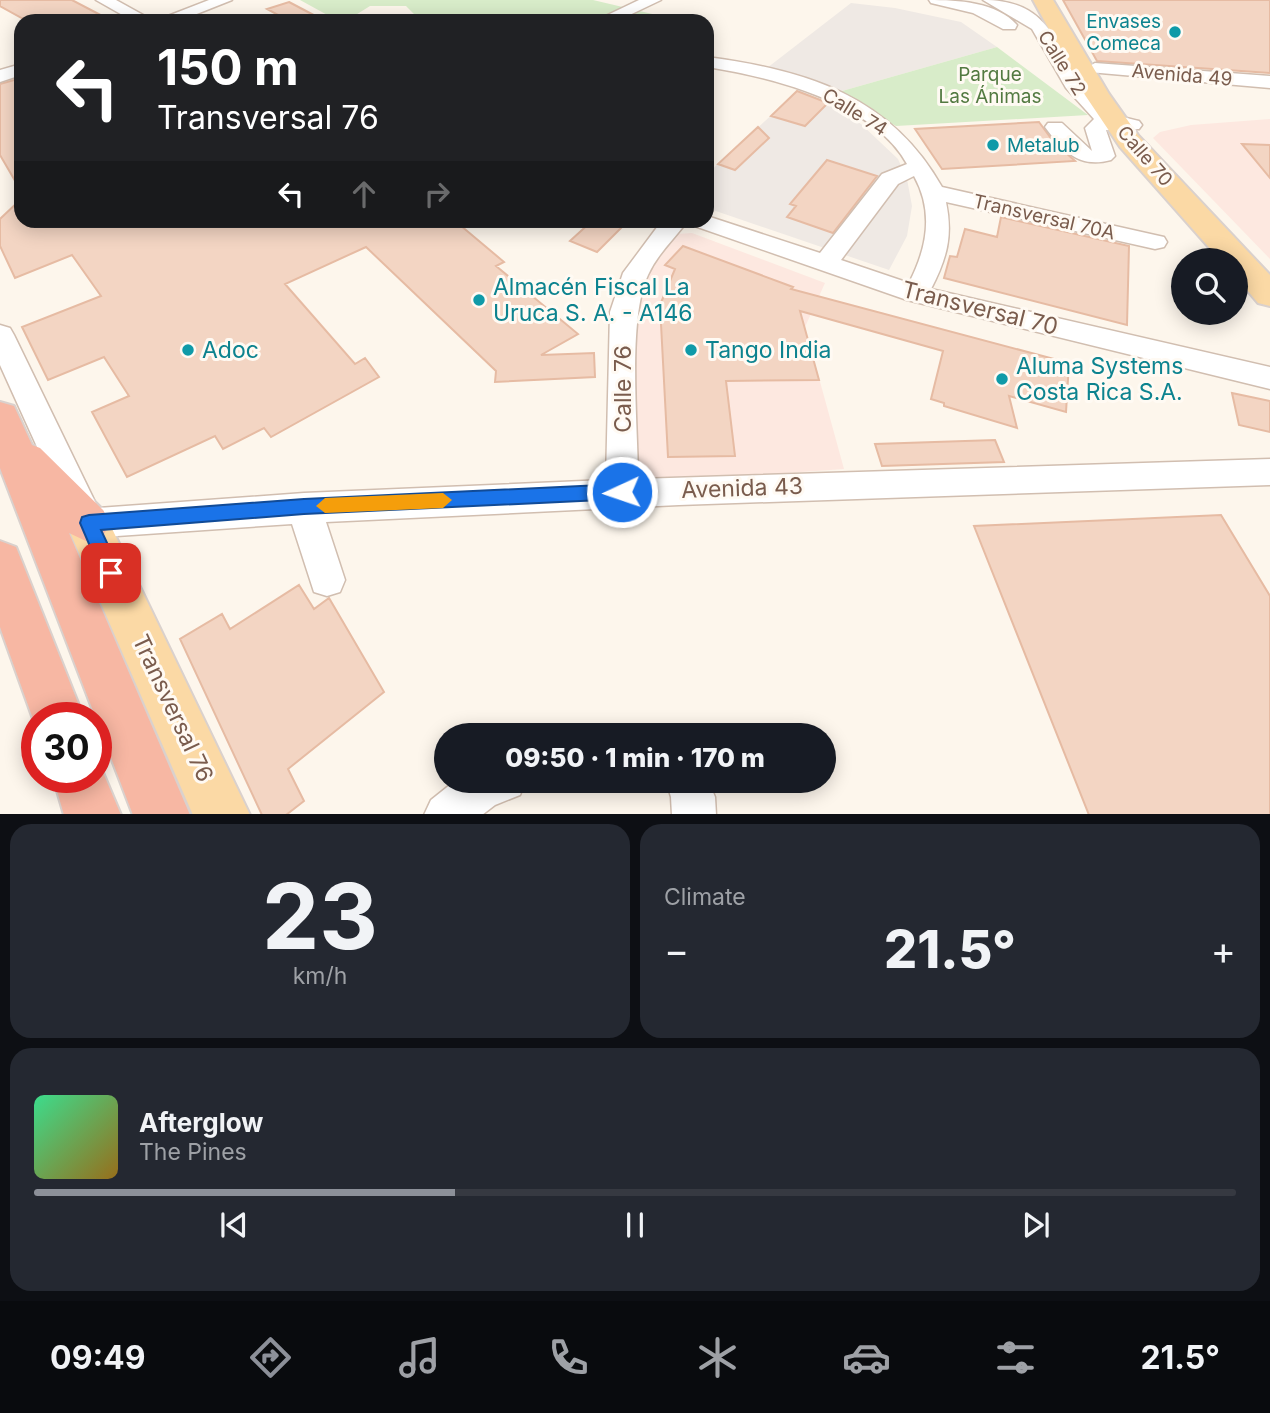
<!DOCTYPE html>
<meta charset="utf-8">
<style>
body{margin:0;font-family:Inter,sans-serif;background:#242831;color:#f1f3f6;height:100vh;display:flex;flex-direction:column;font-size:26px;white-space:nowrap}
*{box-sizing:border-box;margin:0}
p{font-size:23px;color:#9ea1a6}
.icon{flex:none;width:38px;height:38px;fill:none;stroke:currentColor;stroke-width:2;stroke-linecap:round;stroke-linejoin:round}
.map{position:relative;height:814px;overflow:hidden}
.drawer{display:flex;flex-direction:column;gap:10px;padding:10px;background:#0d0f14;flex:1}
.drawer>*{flex:none}
.hud{position:absolute;left:14px;top:14px;width:700px;height:214px;border-radius:21px;box-shadow:0 4px 18px #0003;background:#202124;color:#fff;overflow:hidden}
.controls{position:absolute;left:1171px;top:248px;display:grid;gap:14px}
.controls a{display:grid;place-items:center;width:77px;height:77px;border-radius:50%;background:#171b24;box-shadow:0 4px 18px #0003;font-size:35px}
.speed{position:absolute;left:21px;top:702px;display:flex;gap:14px;font-size:35px;font-weight:700;text-align:center}
.speed>*{display:grid;place-content:center;width:91px;height:91px;border-radius:50%;background:#171b24;box-shadow:0 4px 18px #0003;line-height:1}
.speed .limit{border:10px solid #d22;background:#fff;color:#111}
.pin{position:absolute;display:grid;place-items:center;width:60px;height:60px;color:#fff;margin:-30px;border-radius:14px;box-shadow:0 4px 10px #0006}
.me{position:absolute;width:77px;margin:-38px;rotate:267deg;stroke-linejoin:round;filter:drop-shadow(0 0 5px #0008)}
.turn{display:flex;align-items:center;gap:24px;height:147px;padding:0 28px;font-size:32px}
.turn .icon{width:91px;height:91px;stroke-width:2.5}
.turn b{display:block;font-size:49px;line-height:60px}
.lanes{display:flex;align-items:center;height:66px;padding:0 28px;background:#0003;justify-content:center;gap:35px;direction:ltr}
.lanes .off{opacity:.35}
.big{font-size:52px;font-weight:800;line-height:1.1}
.drawer .tile{flex:1;display:flex;flex-direction:column;justify-content:center;gap:10px;min-width:0;padding:0 24px;border-radius:21px;background:#242831}
.drawer .dial{align-items:center;gap:0}
.dial b{font-size:91px;line-height:1}
.song{display:flex;align-items:center;gap:21px}
.cover{width:84px;height:84px;border-radius:10px;background:linear-gradient(135deg,hsl(150 70% 55%),hsl(40 70% 35%))}
.played{height:7px;border-radius:4px;background:linear-gradient(90deg,#8c9099 35%,#363941 35%)}
.keys{display:flex;justify-content:space-around;direction:ltr}
.heat{display:flex;justify-content:space-between;align-items:center;font-size:38px;direction:ltr}
.drawer .tiles{flex:1;display:grid;gap:10px;grid-template-columns:1fr 1fr}
.tile:last-child{grid-column:span 2}
.trip{position:absolute;left:434px;top:723px;width:402px;height:70px;border-radius:35px;background:#171b24;box-shadow:0 4px 18px #0003;font-weight:800;line-height:70px;text-align:center}
.tabs{display:flex;height:112px;justify-content:space-around;align-items:center;background:#090b0e;color:#9ea1a6}
.tabs .icon{width:49px;height:49px}
.tabs .active{color:#8c9099}
.tabs b{font-size:32px;color:#f1f3f6}
.map>svg:first-child{display:block}
.commercial{fill:#fde8e0}
.industrial{fill:#efe9e4}
.green{fill:#d8ecc9}
.building{fill:#f3d5c3;stroke:#e6bba3;stroke-width:2}
.lines{fill:none;stroke-linecap:round;stroke-linejoin:round}
.minor-casing{stroke:#d1beb0;stroke-width:3}
.major-casing{stroke:#dad1cd;stroke-width:4}
.highway-casing{stroke:#dad1cd;stroke-width:4}
.minor{fill:#fff;fill-rule:evenodd}
.major{fill:#fbd9a5;fill-rule:evenodd}
.highway{fill:#f7b7a3;fill-rule:evenodd}
.route{fill:#1a73e8;stroke:#114b97;stroke-width:2}
.slow{fill:#f59e0b}
.culture-dot{fill:#0f9aa8;stroke:#fffaf3;stroke-width:2.5}
.labels{text-anchor:middle;dominant-baseline:central;stroke-width:6;stroke-linejoin:round;paint-order:stroke}
.far-culture-label{font-size:19px;fill:#0d838f;stroke:#fffaf3;text-anchor:end}
.far-street-label{font-size:19px;fill:#7a5c4d;stroke:#fffaf3}
.far-park-label{font-size:19px;fill:#537a41;stroke:#fffaf3}
.culture-label{font-size:23px;fill:#0d838f;stroke:#fffaf3;text-anchor:start}
.street-label{font-size:23px;fill:#7a5c4d;stroke:#fffaf3}
</style>
<div class="map">
<svg width="1270" height="815" viewBox="0 0 1270 815">
<rect width="100%" height="100%" fill="#fdf6ec"/>
<path class="commercial" d="M 1270,119 L 1270,259 L 1153,138 L 1160,132 L 1191,125 Z
M 692,233 L 825,283 L 805,327 L 844,469 L 648,483 L 638,479 L 632,285 L 676,234 Z"/>
<path class="industrial" d="M 851,3 L 895,8 L 961,22 L 997,47 L 835,93 L 767,68 Z
M 799,90 L 835,106 L 861,124 L 898,159 L 907,179 L 912,206 L 907,236 L 889,270 L 707,208 L 707,174 Z"/>
<path class="green" d="M 300,0 L 593,0 L 682,21 L 421,21 L 406,6 L 370,6 L 346,21 L 328,21 L 331,17 Z
M 997,47 L 1088,115 L 896,126 L 835,93 Z"/>
<path class="building" d="M 0,0 L 72,0 L 112,21 L 27,21 L 0,6 Z
M 1063,0 L 1270,0 L 1270,73 L 1097,61 Z
M 289,2 L 325,21 L 289,21 L 267,9 Z
M 21,78 L 21,191 L 0,155 L 0,84 Z
M 797,91 L 828,103 L 805,126 L 771,116 Z
M 1039,122 L 1053,141 L 1075,161 L 942,169 L 915,129 Z
M 758,127 L 769,138 L 735,170 L 718,164 Z
M 1242,144 L 1270,145 L 1270,178 Z
M 827,160 L 877,176 L 833,233 L 787,217 L 796,206 L 790,204 Z
M 21,199 L 21,220 L 454,220 L 504,262 L 496,266 L 578,334 L 541,355 L 594,353 L 595,377 L 495,382 L 496,371 L 366,247 L 285,284 L 355,364 L 365,358 L 379,377 L 271,437 L 264,428 L 223,449 L 215,436 L 127,477 L 92,412 L 129,396 L 104,357 L 48,380 L 22,327 L 101,296 L 72,255 L 15,278 L 0,246 L 0,219 Z
M 1001,217 L 1129,246 L 1127,325 L 944,278 L 950,256 L 957,257 L 965,229 L 997,237 Z
M 593,220 L 629,220 L 597,252 L 570,241 Z
M 683,246 L 793,287 L 791,289 L 1069,363 L 1066,412 L 1009,396 L 1017,428 L 944,406 L 944,403 L 931,399 L 943,351 L 800,311 L 819,380 L 726,381 L 735,456 L 668,457 L 660,305 L 675,269 L 665,265 Z
M 1232,393 L 1270,401 L 1270,432 L 1239,425 Z
M 995,440 L 1004,462 L 882,466 L 875,444 Z
M 1221,515 L 1270,596 L 1270,815 L 1089,815 L 974,526 Z
M 299,585 L 314,609 L 329,598 L 384,692 L 288,769 L 304,801 L 286,815 L 262,815 L 180,639 L 222,614 L 230,629 Z"/>
<g class="lines">
<defs>
<path id="minor" d="M 96,0 L 116,0 L 154,21 L 133,21 Z
M 209,0 L 232,0 L 179,21 L 155,21 Z
M 639,0 L 661,0 L 617,21 L 595,21 Z
M 929,0 C 958,0 997,2 1017,25 L 1015,29 L 1003,29 L 973,13 L 931,3 Z
M 983,0 C 1071,0 1052,78 1108,111 C 1118,117 1128,118 1139,121 L 1142,125 L 1139,129 L 1106,130 L 1115,156 L 1111,160 C 1081,168 1066,154 1048,131 L 1045,127 L 1048,123 L 1062,123 L 1092,151 L 1085,128 L 1094,119 L 1066,88 L 1032,29 Z
M 707,57 C 806,70 891,96 942,187 L 1155,235 L 1164,237 L 1167,242 L 1164,247 L 1155,249 L 946,202 C 953,236 947,258 931,289 L 1270,367 L 1270,389 L 907,300 L 686,223 C 673,240 657,255 648,275 C 627,320 638,426 638,479 L 1270,459 L 1270,485 L 679,505 L 326,522 L 345,580 L 340,592 L 327,596 L 314,592 L 292,524 L 88,538 L 76,533 L 0,365 L 0,325 L 10,328 L 14,335 L 98,508 L 304,493 L 606,480 L 610,312 L 623,273 L 658,226 L 664,220 L 707,220 L 707,216 L 820,253 L 882,174 L 907,164 C 873,102 771,77 707,67 ZM 914,176 C 934,212 927,248 909,283 L 841,260 L 898,184 Z
M 1095,63 L 1270,76 L 1270,88 L 1089,72 L 1086,68 Z
M 21,64 L 21,75 L 0,82 L 0,70 Z
M 456,780 L 526,780 L 520,795 L 495,805 L 482,815 L 424,815 L 431,800 Z
M 666,780 L 708,780 L 715,797 L 716,815 L 672,815 L 671,797 Z"/>
<path id="major" d="M 1033,0 L 1053,0 L 1109,94 L 1138,135 L 1270,275 L 1270,306 L 1258,303 L 1236,277 L 1236,261 L 1221,261 L 1120,147 L 1085,95 Z
M 88,504 L 103,510 L 250,815 L 193,815 L 66,523 L 73,510 Z"/>
<path id="highway" d="M 0,402 L 14,406 L 32,445 L 40,448 L 103,510 L 110,523 L 103,536 L 88,542 L 69,533 L 190,815 L 133,815 L 0,468 Z
M 0,541 L 16,547 L 84,718 L 37,718 L 37,730 L 0,627 Z
M 96,756 L 121,815 L 64,815 L 53,777 L 96,777 Z"/>
</defs>
<use href="#minor" class="minor-casing"/>
<use href="#major" class="major-casing"/>
<use href="#highway" class="highway-casing"/>
<use href="#minor" class="minor"/>
<use href="#major" class="major"/>
<use href="#highway" class="highway"/>
</g>
<path class="route" d="M 622,484 L 631,492 L 622,499 L 304,514 L 101,530 L 121,573 L 118,579 L 111,582 L 104,579 L 80,523 L 82,517 L 89,515 L 304,499 Z"/>
<path class="slow" d="M 443,493 L 452,500 L 443,508 L 325,513 L 316,506 L 325,498 Z"/>
<g class="culture-dot">
<circle cx="1175" cy="32" r="7"/>
<circle cx="993" cy="145" r="7"/>
<circle cx="479" cy="300" r="7"/>
<circle cx="188" cy="350" r="7"/>
<circle cx="691" cy="350" r="7"/>
<circle cx="1002" cy="379" r="7"/>
</g>
<g class="labels">
<g class="far-culture-label">
<text x="1161" y="21">Envases<tspan x="1161" dy="22">Comeca</tspan></text>
<text x="1007" y="145" text-anchor="start">Metalub</text>
</g>
<g class="far-street-label">
<text transform="translate(1062 63) rotate(58)">Calle 72</text>
<text transform="translate(1182 75) rotate(5)">Avenida 49</text>
<text transform="translate(855 112) rotate(32)">Calle 74</text>
<text transform="translate(1145 156) rotate(49)">Calle 70</text>
<text transform="translate(1044 217) rotate(13)">Transversal 70A</text>
</g>
<g class="far-park-label">
<text x="990" y="74">Parque<tspan x="990" dy="22">Las Ánimas</tspan></text>
</g>
<g class="culture-label">
<text x="493" y="287">Almacén Fiscal La<tspan x="493" dy="26">Uruca S. A. - A146</tspan></text>
<text x="202" y="350">Adoc</text>
<text x="705" y="350">Tango India</text>
<text x="1016" y="366">Aluma Systems<tspan x="1016" dy="26">Costa Rica S.A.</tspan></text>
</g>
<g class="street-label">
<text transform="translate(980 308) rotate(14)">Transversal 70</text>
<text transform="translate(623 389) rotate(-90)">Calle 76</text>
<text transform="translate(742 488) rotate(-2)">Avenida 43</text>
<text transform="translate(173 708) rotate(65)">Transversal 76</text>
</g>
</g>
</svg>
<div class="controls">
<a><svg class="icon" aria-label="search" viewBox="0 0 24 24"><circle cx="10" cy="10" r="6"/><path d="M15 15l6 6"/></svg></a>
</div>
<div class="speed"><div class="limit">30</div></div>
<div class="pin" style="left:111px;top:573px;background:#d93025"><svg class="icon" aria-label="arrive" viewBox="0 0 24 24"><path d="M6 21V4h12l-3 4 3 4H6"/></svg></div>
<svg class="me" style="left:622px;top:492px" viewBox="-20 -20 40 40"><circle r="17" fill="#1a73e8" stroke="#fff" stroke-width="3"/><path d="M0-11L8 9 0 5-8 9z" fill="#fff"/></svg>
<div class="trip">09:50 · 1 min · 170 m</div>
<div class="hud">
<div class="turn"><svg class="icon" aria-label="left" viewBox="0 0 24 24"><path d="M17 20v-9H6M10 6l-5 5 5 5"/></svg><div><b>150 m</b>Transversal 76</div></div>
<div class="lanes"><svg class="icon" aria-label="left" viewBox="0 0 24 24"><path d="M17 20v-9H6M10 6l-5 5 5 5"/></svg><svg class="icon off" aria-label="ahead" viewBox="0 0 24 24"><path d="M12 20V5M6 11l6-6 6 6"/></svg><svg class="icon off" aria-label="right" viewBox="0 0 24 24"><path d="M7 20v-9h11M14 6l5 5-5 5"/></svg></div>
</div>
</div>
<section class="drawer">
<div class="tiles">
<div class="tile dial"><b>23</b><p>km/h</p></div>
<div class="tile"><p>Climate</p>
<div class="heat"><a>−</a><b class="big">21.5°</b><a>+</a></div>
</div>
<div class="tile">
<div class="song"><i class="cover"></i><div><b>Afterglow</b><p>The Pines</p></div></div>
<div class="played"></div>
<div class="keys"><svg class="icon" aria-label="previous" viewBox="0 0 24 24"><path d="M18 5L8 12l10 7zM5 5v14"/></svg><svg class="icon" aria-label="pause" viewBox="0 0 24 24"><path d="M8 5v14M16 5v14"/></svg><svg class="icon" aria-label="next" viewBox="0 0 24 24"><path d="M6 5l10 7-10 7zM19 5v14"/></svg></div>
</div>
</div>
</section>
<nav class="tabs">
<b>09:49</b>
<svg class="icon active" aria-label="directions" viewBox="0 0 24 24"><path d="M12 3l9 9-9 9-9-9zM9 14v-3h6M13 9l2 2-2 2"/></svg>
<svg class="icon" aria-label="music" viewBox="0 0 24 24"><path d="M9 18V5l10-2v13"/><circle cx="6" cy="18" r="3"/><circle cx="16" cy="16" r="3"/></svg>
<svg class="icon" aria-label="phone" viewBox="0 0 24 24"><path d="M5 4h4l2 5-3 2q2 4 5 5l2-3 5 2v4C11 20 4 13 5 4z"/></svg>
<svg class="icon" aria-label="climate" viewBox="0 0 24 24"><path d="M12 3v18M4 7l16 10M4 17L20 7"/></svg>
<svg class="icon" aria-label="car" viewBox="0 0 24 24"><path d="M5 17H2v-5l4-1 3-4h7l3 4 3 1v5h-3M9 17h6M6 11h13"/><circle cx="7" cy="17" r="2"/><circle cx="17" cy="17" r="2"/></svg>
<svg class="icon" aria-label="filters" viewBox="0 0 24 24"><path d="M4 7h16M4 17h16"/><circle cx="9" cy="7" r="2"/><circle cx="15" cy="17" r="2"/></svg>
<b>21.5°</b>
</nav>
